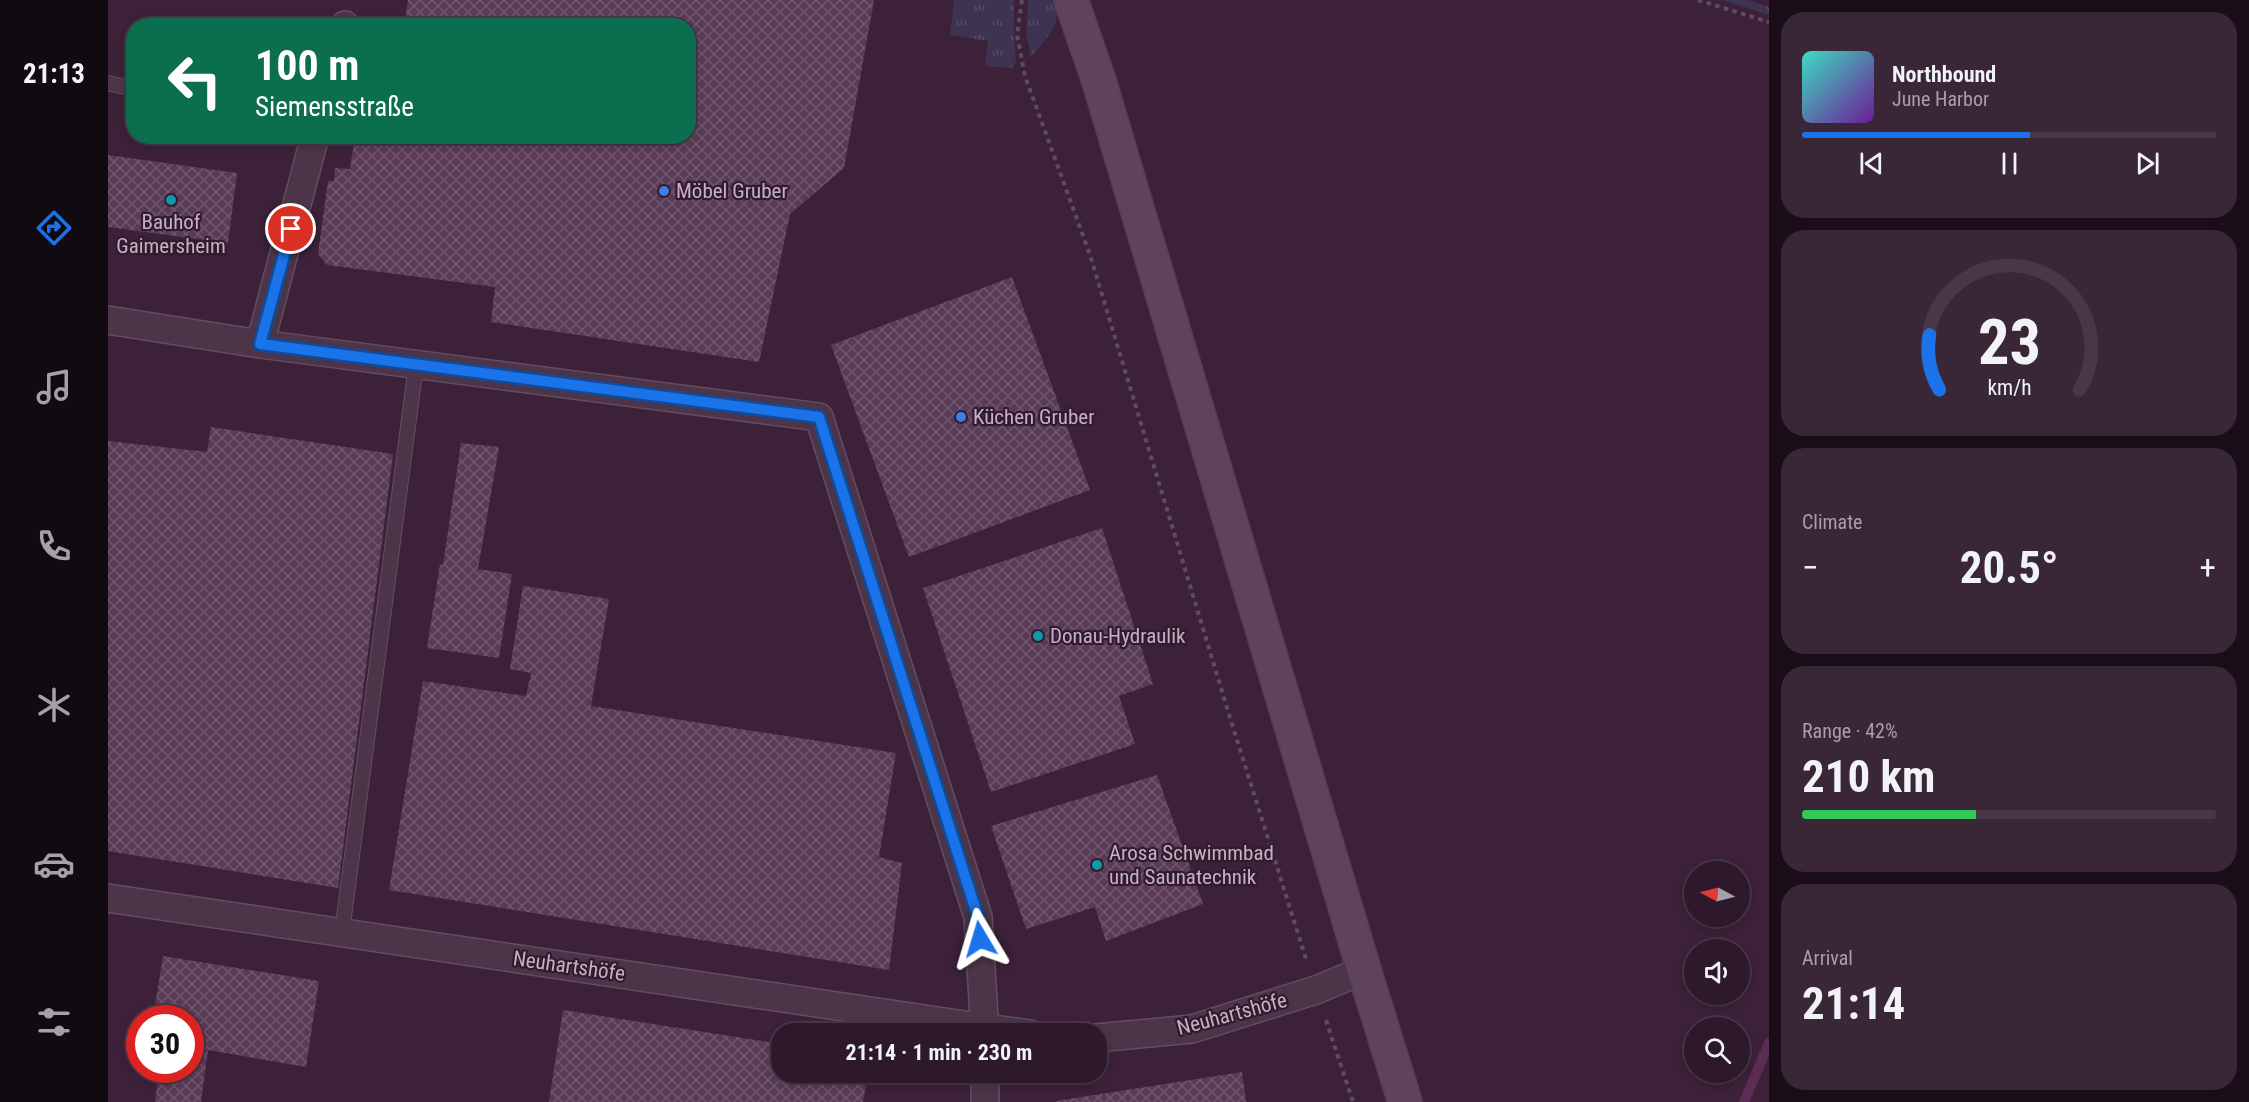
<!DOCTYPE html>
<meta charset="utf-8">
<style>
body{margin:0;font-family:"Roboto Condensed",sans-serif;background:#392637;color:#f1f3f6;height:100vh;display:flex;flex-direction:column;font-size:22px;white-space:nowrap}
*{box-sizing:border-box;margin:0}
p{font-size:20px;color:#a7a0a9}
.icon{flex:none;width:33px;height:33px;fill:none;stroke:currentColor;stroke-width:2;stroke-linecap:round;stroke-linejoin:round}
.map{position:relative;flex:1;overflow:hidden}
.sheet{display:flex;flex-direction:column;gap:12px;padding:12px;background:#190e18;width:480px}
.sheet>*{flex:none}
.guide{position:absolute;left:18px;top:18px;width:570px;height:126px;border-radius:24px;box-shadow:0 3px 9px #0003,0 0 0 2px #483847;background:#0b6e4f;color:#fff;overflow:hidden}
.needle{width:39px;rotate:277deg}
.tools{position:absolute;left:1576px;top:861px;display:grid;gap:12px}
.tools a{display:grid;place-items:center;width:66px;height:66px;border-radius:50%;background:#2d192b;box-shadow:0 3px 9px #0003,0 0 0 2px #483847;font-size:30px}
.speed{position:absolute;left:18px;top:1005px;display:flex;gap:12px;font-size:30px;font-weight:700;text-align:center}
.speed>*{display:grid;place-content:center;width:78px;height:78px;border-radius:50%;background:#2d192b;box-shadow:0 3px 9px #0003,0 0 0 2px #483847;line-height:1}
.speed .limit{border:9px solid #d22;background:#fff;color:#111}
.pin{position:absolute;display:grid;place-items:center;width:51px;height:51px;color:#fff;margin:-26px;border:3px solid #fff;border-radius:50%;box-shadow:0 2px 6px #0007}
.me{position:absolute;width:66px;margin:-33px;rotate:353deg;stroke-linejoin:round;filter:drop-shadow(0 0 4px #0008)}
.turn{display:flex;align-items:center;gap:21px;height:126px;padding:0 30px;font-size:27px}
.turn .icon{width:78px;height:78px;stroke-width:2.5}
.turn b{display:block;font-size:42px;line-height:51px}
.big{font-size:45px;font-weight:700;line-height:1.1}
.sheet .tile{flex:1;display:flex;flex-direction:column;justify-content:center;gap:9px;min-width:0;padding:0 21px;border-radius:24px;background:#392637}
.sheet .dial{align-items:center;gap:0}
.dial svg{height:156px;overflow:visible;fill:none;stroke:#483847;stroke-width:7;stroke-linecap:round;text-anchor:middle}
.dial text{fill:#f1f3f6;stroke:none}
.song{display:flex;align-items:center;gap:18px}
.cover{width:72px;height:72px;border-radius:9px;background:linear-gradient(135deg,hsl(170 70% 55%),hsl(280 70% 35%))}
.played{height:6px;border-radius:3px;background:linear-gradient(90deg,#1a73e8 55%,#483847 55%)}
.keys{display:flex;justify-content:space-around;direction:ltr}
.heat{display:flex;justify-content:space-between;align-items:center;font-size:33px;direction:ltr}
.charge{height:9px;border-radius:4px;background:linear-gradient(90deg,#34c759 42%,#483847 0)}
.trip{position:absolute;left:663px;top:1023px;width:336px;height:60px;border-radius:24px;background:#2d192b;box-shadow:0 3px 9px #0003,0 0 0 2px #483847;font-weight:700;line-height:60px;text-align:center}
main{display:flex;flex:1;min-height:0}
.menu{display:flex;flex-direction:column;width:108px;justify-content:space-around;align-items:center;background:#120a11;color:#a7a0a9}
.menu .icon{width:42px;height:42px}
.menu .active{color:#1a73e8}
.menu b{font-size:27px;color:#f1f3f6}
.map>svg:first-child{display:block}
.grass{fill:url(#grass-tufts)}
.lines{fill:none;stroke-linecap:round;stroke-linejoin:round}
.stream{stroke:#5b2d55;stroke-width:10}
.building{fill:url(#building-cross-hatch)}
.lane-casing{stroke:#644d61;stroke-width:16}
.street-casing{stroke:#644d61;stroke-width:30}
.secondary-casing{stroke:#553e52;stroke-width:36}
.path{stroke:#5d4c65;stroke-width:4;stroke-dasharray:4.5 4.5;stroke-linecap:butt}
.lane{stroke:#4c3549;stroke-width:14}
.street{stroke:#4c3549;stroke-width:27}
.secondary{stroke:#5f435a;stroke-width:33}
.route-casing{stroke:#114b97;stroke-width:15}
.route{stroke:#1a73e8;stroke-width:10}
.shop-dot{fill:#3f7fe0;stroke:#311b2e;stroke-width:2}
.culture-dot{fill:#0f9aa8;stroke:#311b2e;stroke-width:2}
.labels{text-anchor:middle;dominant-baseline:central;stroke-width:4.5;stroke-linejoin:round;paint-order:stroke}
.poi-label{font-size:21px;fill:#c8b0c4;stroke:#311b2e;text-anchor:start}
.street-label{font-size:21px;fill:#c8b0c4;stroke:#311b2e}
</style>
<main>
<nav class="menu">
<b>21:13</b>
<svg class="icon active" aria-label="directions" viewBox="0 0 24 24"><path d="M12 3l9 9-9 9-9-9zM9 14v-3h6M13 9l2 2-2 2"/></svg>
<svg class="icon" aria-label="music" viewBox="0 0 24 24"><path d="M9 18V5l10-2v13"/><circle cx="6" cy="18" r="3"/><circle cx="16" cy="16" r="3"/></svg>
<svg class="icon" aria-label="phone" viewBox="0 0 24 24"><path d="M5 4h4l2 5-3 2q2 4 5 5l2-3 5 2v4C11 20 4 13 5 4z"/></svg>
<svg class="icon" aria-label="climate" viewBox="0 0 24 24"><path d="M12 3v18M4 7l16 10M4 17L20 7"/></svg>
<svg class="icon" aria-label="car" viewBox="0 0 24 24"><path d="M5 17H2v-5l4-1 3-4h7l3 4 3 1v5h-3M9 17h6M6 11h13"/><circle cx="7" cy="17" r="2"/><circle cx="17" cy="17" r="2"/></svg>
<svg class="icon" aria-label="filters" viewBox="0 0 24 24"><path d="M4 7h16M4 17h16"/><circle cx="9" cy="7" r="2"/><circle cx="15" cy="17" r="2"/></svg>
</nav>
<div class="map">
<svg width="1661" height="1102" viewBox="0 0 1661 1102">
<defs>
<pattern id="grass-tufts" width="24" height="20" patternUnits="userSpaceOnUse" patternTransform="scale(1.5)"><rect width="24" height="20" fill="#3e3350"/><path d="M3 7l-1-3M5 7V3M7 7l1-3M15 17l-1-3M17 17v-4M19 17l1-3" fill="none" stroke="#584e68"/></pattern>
<pattern id="building-cross-hatch" width="8" height="8" patternUnits="userSpaceOnUse" patternTransform="scale(1.5)"><rect width="8" height="8" fill="#5a3b56"/><path d="M0 0l8 8M0 8l8-8" fill="none" stroke="#70556d"/></pattern>
</defs>
<rect width="100%" height="100%" fill="#3c2139"/>
<path class="grass" d="M 846,0 L 906,0 L 906,28 L 908,62 L 904,68 L 877,66 L 880,41 L 842,35 Z
M 920,0 L 949,0 C 955,21 937,43 923,56 L 918,33 Z
M 1614,0 L 1640,0 L 1661,7 L 1661,15 Z"/>
<g class="lines">
<path class="stream" d="M 1636,1102 L 1661,1043"/>
</g>
<path class="building" d="M 300,0 L 766,0 L 736,168 L 682,214 L 651,362 L 383,322 L 387,287 L 219,265 L 210,254 L 220,181 L 226,181 L 227,168 L 242,169 L 247,136 L 580,136 L 580,26 L 263,26 L 264,16 L 297,22 Z
M 0,155 L 129,173 L 120,243 L 0,227 Z
M 904,277 L 982,490 L 801,557 L 723,345 Z
M 103,427 L 285,454 L 230,888 L 0,851 L 0,441 L 99,452 Z
M 353,443 L 391,447 L 370,569 L 404,574 L 391,658 L 319,648 L 332,564 L 335,565 Z
M 994,528 L 1045,684 L 1011,696 L 1027,744 L 883,792 L 815,588 Z
M 415,586 L 501,599 L 483,706 L 788,753 L 771,857 L 794,863 L 781,970 L 281,890 L 315,681 L 418,696 L 423,673 L 402,669 Z
M 1049,775 L 1095,904 L 998,941 L 987,907 L 918,929 L 883,826 Z
M 55,956 L 211,981 L 198,1067 L 100,1050 L 93,1102 L 47,1102 L 51,1070 L 82,1070 L 82,1018 L 45,1018 Z
M 455,1010 L 674,1044 L 674,1072 L 760,1072 L 755,1102 L 441,1102 Z
M 1134,1072 L 1138,1102 L 948,1102 L 948,1101 Z"/>
<g class="lines">
<defs>
<path id="lane" d="M 0,83 L 26,89
M 234,932 L 308,365"/>
<path id="street" d="M 237,26 L 237,25
M 0,320 L 152,344 L 711,417 L 870,917 L 877,1034
M 152,344 L 207,136
M 0,898 L 877,1028 L 923,1034
M 988,1038 L 1084,1029 L 1208,990 L 1256,970
M 877,1072 L 877,1102"/>
<path id="secondary" d="M 963,0 L 991,81 L 1256,970 L 1297,1102"/>
</defs>
<use href="#lane" class="lane-casing"/>
<use href="#street" class="street-casing"/>
<use href="#secondary" class="secondary-casing"/>
<path class="path" d="M 914,0 L 909,35 L 917,76 L 982,255 L 1123,721 L 1199,962
M 1590,0 L 1661,22
M 1218,1020 L 1245,1102"/>
<use href="#lane" class="lane"/>
<use href="#street" class="street"/>
<use href="#secondary" class="secondary"/>
</g>
<g class="lines">
<defs>
<path id="route" d="M 183,229 L 152,344 L 711,417 L 870,917 L 872,939"/>
</defs>
<use href="#route" class="route-casing"/>
<use href="#route" class="route"/>
</g>
<g class="shop-dot">
<circle cx="556" cy="191" r="6"/>
<circle cx="853" cy="417" r="6"/>
</g>
<g class="culture-dot">
<circle cx="63" cy="200" r="6"/>
<circle cx="930" cy="636" r="6"/>
<circle cx="989" cy="865" r="6"/>
</g>
<g class="labels">
<g class="poi-label">
<text x="568" y="191">Möbel Gruber</text>
<text x="63" y="222" text-anchor="middle">Bauhof<tspan x="63" dy="24">Gaimersheim</tspan></text>
<text x="865" y="417">Küchen Gruber</text>
<text x="942" y="636">Donau-Hydraulik</text>
<text x="1001" y="853">Arosa Schwimmbad<tspan x="1001" dy="24">und Saunatechnik</tspan></text>
</g>
<g class="street-label">
<text transform="translate(461 966) rotate(8)">Neuhartshöfe</text>
<text transform="translate(1124 1014) rotate(-15)">Neuhartshöfe</text>
</g>
</g>
</svg>
<div class="tools">
<a><svg class="needle" viewBox="-14 -14 28 28"><path d="M0-13l5 13h-10z" fill="#e53935"/><path d="M0 13l5-13h-10z" fill="#a7a0a9"/></svg></a>
<a><svg class="icon" aria-label="sound" viewBox="0 0 24 24"><path d="M4 9h4l5-4v14l-5-4H4zM17 9q2 3 0 6"/></svg></a>
<a><svg class="icon" aria-label="search" viewBox="0 0 24 24"><circle cx="10" cy="10" r="6"/><path d="M15 15l6 6"/></svg></a>
</div>
<div class="speed"><div class="limit">30</div></div>
<div class="pin" style="left:183px;top:229px;background:#d93025"><svg class="icon" aria-label="arrive" viewBox="0 0 24 24"><path d="M6 21V4h12l-3 4 3 4H6"/></svg></div>
<svg class="me" style="left:872px;top:939px" viewBox="-20 -20 40 40"><path d="M0-17L14 15 0 8-14 15z" fill="#1a73e8" stroke="#fff" stroke-width="4"/></svg>
<div class="trip">21:14 · 1 min · 230 m</div>
<div class="guide">
<div class="turn"><svg class="icon" aria-label="left" viewBox="0 0 24 24"><path d="M17 20v-9H6M10 6l-5 5 5 5"/></svg><div><b>100 m</b>Siemensstraße</div></div>
</div>
</div>
<section class="sheet">
<div class="tile">
<div class="song"><i class="cover"></i><div><b>Northbound</b><p>June Harbor</p></div></div>
<div class="played"></div>
<div class="keys"><svg class="icon" aria-label="previous" viewBox="0 0 24 24"><path d="M18 5L8 12l10 7zM5 5v14"/></svg><svg class="icon" aria-label="pause" viewBox="0 0 24 24"><path d="M8 5v14M16 5v14"/></svg><svg class="icon" aria-label="next" viewBox="0 0 24 24"><path d="M6 5l10 7-10 7zM19 5v14"/></svg></div>
</div>
<div class="tile dial"><svg viewBox="0 0 100 80">
<path d="M14 69A42 42 0 1 1 86 69"/>
<path d="M14 69A42 42 0 0 1 9 41" stroke="#1a73e8"/>
<text x="50" y="56" font-size="32" font-weight="700">23</text>
<text x="50" y="72" font-size="11">km/h</text>
</svg></div>
<div class="tile"><p>Climate</p>
<div class="heat"><a>−</a><b class="big">20.5°</b><a>+</a></div>
</div>
<div class="tile"><p>Range · 42%</p><b class="big">210 km</b><div class="charge"></div></div>
<div class="tile"><p>Arrival</p><b class="big">21:14</b></div>
</section>
</main>
